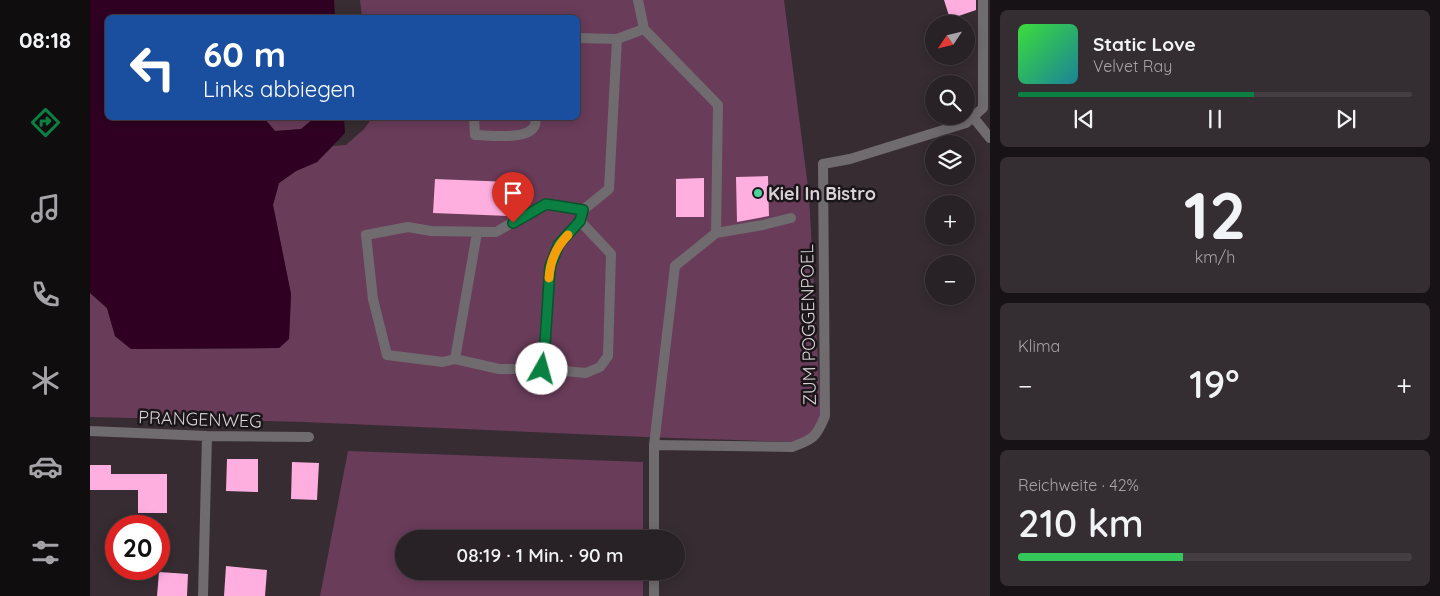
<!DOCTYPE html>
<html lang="de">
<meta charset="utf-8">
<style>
body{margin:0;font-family:Quicksand,sans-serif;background:#342e32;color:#f1f3f6;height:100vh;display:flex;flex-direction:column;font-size:19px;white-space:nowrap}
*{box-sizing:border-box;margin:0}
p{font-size:16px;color:#a5a3a7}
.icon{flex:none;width:28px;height:28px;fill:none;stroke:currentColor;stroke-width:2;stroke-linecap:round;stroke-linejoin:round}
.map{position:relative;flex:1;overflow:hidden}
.panel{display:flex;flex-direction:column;gap:10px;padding:10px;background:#161215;width:450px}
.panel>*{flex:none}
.guide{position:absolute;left:15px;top:15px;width:475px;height:105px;border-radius:8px;box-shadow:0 2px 12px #0003,0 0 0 1px #443e43;background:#1a4fa0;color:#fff;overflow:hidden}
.needle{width:32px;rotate:235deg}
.controls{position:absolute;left:835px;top:15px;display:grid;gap:10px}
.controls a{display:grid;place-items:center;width:50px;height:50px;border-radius:50%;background:#282126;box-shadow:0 2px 12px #0003,0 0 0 1px #443e43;font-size:25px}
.speed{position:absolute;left:15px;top:515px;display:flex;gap:10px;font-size:25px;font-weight:700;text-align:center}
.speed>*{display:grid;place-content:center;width:65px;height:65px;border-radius:50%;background:#282126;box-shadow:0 2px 12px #0003,0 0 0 1px #443e43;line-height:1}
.speed .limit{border:8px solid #d22;background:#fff;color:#111}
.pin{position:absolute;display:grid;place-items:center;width:42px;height:42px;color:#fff;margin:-51px -21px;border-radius:50% 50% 50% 0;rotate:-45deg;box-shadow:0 0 5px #0007}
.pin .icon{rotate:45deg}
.me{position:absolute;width:55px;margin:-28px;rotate:7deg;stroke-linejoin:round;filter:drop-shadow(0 0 4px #0008)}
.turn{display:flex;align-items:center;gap:18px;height:105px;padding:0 15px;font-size:22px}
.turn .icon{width:65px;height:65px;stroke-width:2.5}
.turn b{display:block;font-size:35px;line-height:42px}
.big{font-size:38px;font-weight:600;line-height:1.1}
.panel .widget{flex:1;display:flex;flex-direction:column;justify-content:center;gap:8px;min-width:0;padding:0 18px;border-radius:8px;background:#342e32}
.panel .dial{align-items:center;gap:0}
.dial b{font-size:65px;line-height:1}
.song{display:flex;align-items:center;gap:15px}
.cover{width:60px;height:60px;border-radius:8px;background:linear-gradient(135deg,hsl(120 70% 55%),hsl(190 70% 35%))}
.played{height:5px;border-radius:2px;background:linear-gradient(90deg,#0b8043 60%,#443e43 60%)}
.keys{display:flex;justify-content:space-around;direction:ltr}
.heat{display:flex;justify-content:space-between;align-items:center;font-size:28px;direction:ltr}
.charge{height:8px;border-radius:4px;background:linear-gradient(90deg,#34c759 42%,#443e43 0)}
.trip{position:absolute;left:305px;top:530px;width:290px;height:50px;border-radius:25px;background:#282126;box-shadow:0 2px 12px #0003,0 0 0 1px #443e43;font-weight:600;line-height:50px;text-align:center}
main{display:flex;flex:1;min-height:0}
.tabs{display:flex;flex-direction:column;width:90px;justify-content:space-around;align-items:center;background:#100d0f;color:#a5a3a7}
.tabs .icon{width:35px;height:35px}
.tabs .active{color:#0b8043}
.tabs b{font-size:22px;color:#f1f3f6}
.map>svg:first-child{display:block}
.green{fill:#693c59}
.water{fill:#2f0022}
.building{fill:#feafe0}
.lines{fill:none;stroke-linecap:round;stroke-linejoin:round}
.service{stroke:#706b6e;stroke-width:10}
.minor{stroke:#706b6e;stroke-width:10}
.route-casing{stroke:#07532c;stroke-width:12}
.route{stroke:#0b8043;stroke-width:9}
.slow{stroke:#f59e0b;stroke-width:9}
.poi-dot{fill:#4cd39b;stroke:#1b1619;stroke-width:2}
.labels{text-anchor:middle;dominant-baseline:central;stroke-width:5;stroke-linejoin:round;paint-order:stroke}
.poi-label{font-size:18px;font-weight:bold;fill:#d8d1d5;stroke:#1b1619;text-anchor:start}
.street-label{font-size:18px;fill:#d8d1d5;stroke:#1b1619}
</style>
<main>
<nav class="tabs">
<b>08:18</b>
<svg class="icon active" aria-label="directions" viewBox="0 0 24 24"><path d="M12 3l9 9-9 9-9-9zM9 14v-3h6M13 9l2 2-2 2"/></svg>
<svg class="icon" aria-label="music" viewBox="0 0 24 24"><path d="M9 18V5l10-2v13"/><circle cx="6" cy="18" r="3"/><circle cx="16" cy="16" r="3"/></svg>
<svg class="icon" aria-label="phone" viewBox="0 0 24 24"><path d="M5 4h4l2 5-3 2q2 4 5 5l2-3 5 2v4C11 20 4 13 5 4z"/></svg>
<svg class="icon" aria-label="climate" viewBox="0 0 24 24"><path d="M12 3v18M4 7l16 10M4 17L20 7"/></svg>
<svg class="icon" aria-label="car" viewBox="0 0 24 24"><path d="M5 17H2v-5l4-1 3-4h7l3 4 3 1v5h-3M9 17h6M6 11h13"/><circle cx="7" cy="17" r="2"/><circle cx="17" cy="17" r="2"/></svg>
<svg class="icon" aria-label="filters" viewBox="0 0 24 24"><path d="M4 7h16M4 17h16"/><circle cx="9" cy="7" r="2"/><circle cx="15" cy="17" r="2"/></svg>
</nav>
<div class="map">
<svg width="900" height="596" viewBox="0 0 900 596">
<rect width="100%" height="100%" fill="#362c32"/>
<path class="green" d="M 270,0 L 694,0 L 719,195 L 731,418 C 723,434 718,438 701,442 L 555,437 L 214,422 L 0,417 L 0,293 L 17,308 L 25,336 L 41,349 L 189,348 L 199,339 L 201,294 L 183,205 L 189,183 L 206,171 L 227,162 L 243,146 L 256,145 L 274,129 L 282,118 L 488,118 L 488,18 L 272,17 Z
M 174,118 L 224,118 L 212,129 L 185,131 Z
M 258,451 L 553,462 L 553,539 L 314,539 L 314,571 L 553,571 L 553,596 L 230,596 Z"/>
<path class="water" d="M 0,0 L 244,0 L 245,17 L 18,18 L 18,118 L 174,118 L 185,131 L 211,129 L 224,118 L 254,118 L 255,133 L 227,162 L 206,171 L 189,183 L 183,205 L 201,294 L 199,339 L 189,348 L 41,349 L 25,336 L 17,308 L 0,293 Z"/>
<path class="building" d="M 854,0 L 886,0 L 886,10 L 860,19 Z
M 678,176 L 679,216 L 647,222 L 646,177 Z
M 614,178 L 614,217 L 586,217 L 586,179 Z
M 345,179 L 421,182 L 419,216 L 343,213 Z
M 137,459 L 168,459 L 168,492 L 136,491 Z
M 202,462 L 229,463 L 227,500 L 201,499 Z
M 0,465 L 21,465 L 21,474 L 77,474 L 77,513 L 48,513 L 48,490 L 0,490 Z
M 136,566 L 177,570 L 175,596 L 134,596 Z
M 69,572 L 98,574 L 97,596 L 67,596 Z"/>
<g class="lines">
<path class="service" d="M 548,0 L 554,29 L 628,105 L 626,233 L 585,266 L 564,445
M 488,38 L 527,39 L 554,29
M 883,117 L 900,138
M 384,118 L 385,135 C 399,135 439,141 445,125 C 446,123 445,120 445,118
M 733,164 L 760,159 L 876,123 L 893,108 L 893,0
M 490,221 L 521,254 L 518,356 L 510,367 L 496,373 L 452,369 L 454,359 L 460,267 L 469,244 L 490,221 L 493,210 L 519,189 L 527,39
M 387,233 L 365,359 L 353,362 L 297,355 L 283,299 L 276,235 L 318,227 L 341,231 L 406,232 L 456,203 L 493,210
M 626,233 L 673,225 L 701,218
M 365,359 L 409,369 L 452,369"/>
<path class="minor" d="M 0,431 L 117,436 L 219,437
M 564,539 L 564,445 L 702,447 C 723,439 726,438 735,416 L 733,164
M 113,596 L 117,436
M 564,596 L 564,571"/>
</g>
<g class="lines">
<defs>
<path id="route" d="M 423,223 L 456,204 L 493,210 L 490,221 L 469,244 L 460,267 L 454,359 L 452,369"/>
</defs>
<use href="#route" class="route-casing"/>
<use href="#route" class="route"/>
<path class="slow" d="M 459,278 C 460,262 466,247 478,235"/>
</g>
<circle class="poi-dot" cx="668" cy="193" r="5"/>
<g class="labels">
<g class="poi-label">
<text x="678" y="193">Kiel In Bistro</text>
</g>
<g class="street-label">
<text transform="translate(718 325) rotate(-91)">ZUM POGGENPOEL</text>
<text transform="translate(110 419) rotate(2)">PRANGENWEG</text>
</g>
</g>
</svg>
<div class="controls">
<a><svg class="needle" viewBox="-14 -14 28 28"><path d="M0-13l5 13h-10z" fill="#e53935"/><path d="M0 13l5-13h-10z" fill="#a5a3a7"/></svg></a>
<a><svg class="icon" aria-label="search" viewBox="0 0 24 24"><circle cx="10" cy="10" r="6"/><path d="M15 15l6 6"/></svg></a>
<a><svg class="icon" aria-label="layers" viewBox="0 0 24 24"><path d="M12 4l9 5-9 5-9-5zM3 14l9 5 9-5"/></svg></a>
<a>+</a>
<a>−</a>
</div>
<div class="speed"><div class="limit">20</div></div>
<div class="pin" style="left:423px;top:223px;background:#d93025"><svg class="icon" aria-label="arrive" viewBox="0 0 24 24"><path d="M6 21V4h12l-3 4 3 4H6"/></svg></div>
<svg class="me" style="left:452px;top:369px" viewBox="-20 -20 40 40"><circle r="19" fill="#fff"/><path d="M0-13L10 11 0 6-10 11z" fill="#0b8043"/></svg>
<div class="trip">08:19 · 1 Min. · 90 m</div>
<div class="guide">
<div class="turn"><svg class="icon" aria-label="left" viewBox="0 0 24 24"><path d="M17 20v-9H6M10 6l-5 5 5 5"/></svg><div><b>60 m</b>Links abbiegen</div></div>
</div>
</div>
<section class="panel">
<div class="widget">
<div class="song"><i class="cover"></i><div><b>Static Love</b><p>Velvet Ray</p></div></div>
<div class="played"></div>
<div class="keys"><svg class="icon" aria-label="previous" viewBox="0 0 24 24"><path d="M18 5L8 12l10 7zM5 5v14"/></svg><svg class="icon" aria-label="pause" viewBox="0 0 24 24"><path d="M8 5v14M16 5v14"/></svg><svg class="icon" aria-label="next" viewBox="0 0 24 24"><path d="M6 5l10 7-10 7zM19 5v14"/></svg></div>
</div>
<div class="widget dial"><b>12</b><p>km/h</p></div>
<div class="widget"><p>Klima</p>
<div class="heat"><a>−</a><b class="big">19°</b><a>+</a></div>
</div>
<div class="widget"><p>Reichweite · 42%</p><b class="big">210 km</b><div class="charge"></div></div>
</section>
</main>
